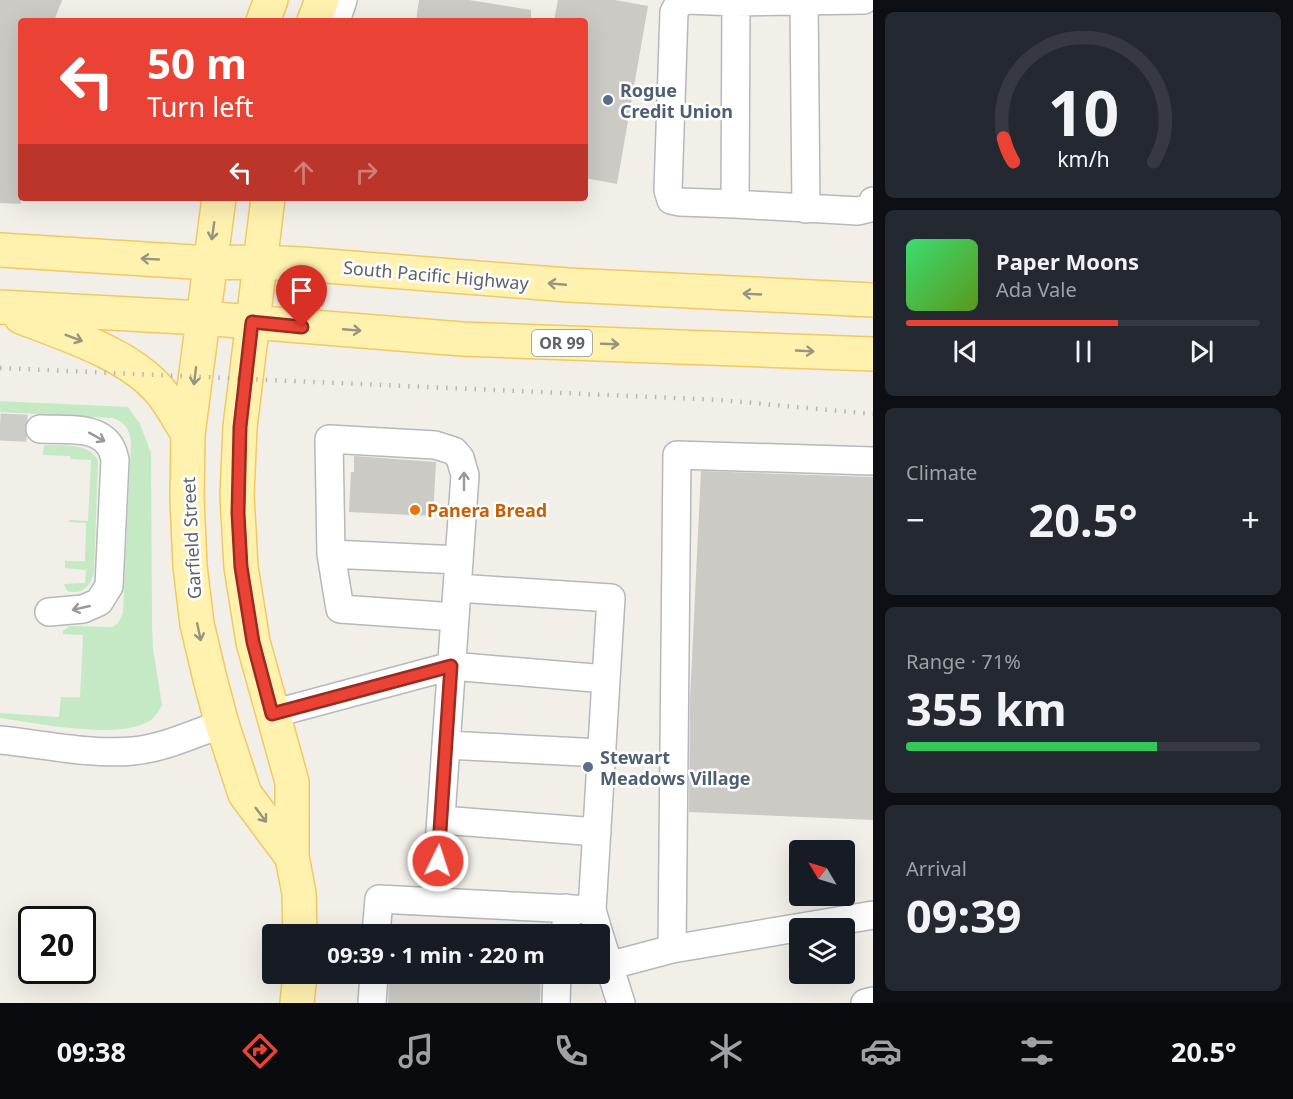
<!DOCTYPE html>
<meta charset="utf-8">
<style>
body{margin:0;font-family:"Noto Sans",sans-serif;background:#242831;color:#f1f3f6;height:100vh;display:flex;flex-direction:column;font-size:22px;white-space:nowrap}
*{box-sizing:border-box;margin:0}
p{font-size:20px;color:#9ea1a6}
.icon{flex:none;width:33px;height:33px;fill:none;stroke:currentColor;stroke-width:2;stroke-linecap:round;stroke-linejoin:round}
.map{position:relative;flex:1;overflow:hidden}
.details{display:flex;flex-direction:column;gap:12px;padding:12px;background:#0d0f14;width:420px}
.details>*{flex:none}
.banner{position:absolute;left:18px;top:18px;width:570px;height:183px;border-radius:6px;box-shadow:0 6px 24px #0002;background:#ea4335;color:#fff;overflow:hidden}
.needle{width:39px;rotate:308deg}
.tools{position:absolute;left:789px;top:840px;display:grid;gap:12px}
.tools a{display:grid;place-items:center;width:66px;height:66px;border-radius:6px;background:#171b24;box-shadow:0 6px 24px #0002;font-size:30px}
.speed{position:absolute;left:18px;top:906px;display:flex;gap:12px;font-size:30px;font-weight:700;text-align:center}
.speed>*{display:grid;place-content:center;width:78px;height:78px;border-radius:50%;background:#171b24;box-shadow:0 6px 24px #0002;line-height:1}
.speed .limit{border:3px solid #111;border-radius:9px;background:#fff;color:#111}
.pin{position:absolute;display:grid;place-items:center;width:51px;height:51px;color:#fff;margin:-62px -26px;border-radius:50% 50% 50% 0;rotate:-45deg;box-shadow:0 0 6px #0007}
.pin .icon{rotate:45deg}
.me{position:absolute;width:66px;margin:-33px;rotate:4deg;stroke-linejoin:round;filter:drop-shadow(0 0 4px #0008)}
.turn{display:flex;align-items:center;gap:21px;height:126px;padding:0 30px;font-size:27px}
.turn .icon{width:78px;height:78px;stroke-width:2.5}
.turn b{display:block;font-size:42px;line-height:51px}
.lanes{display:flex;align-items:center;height:57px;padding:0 30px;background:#0003;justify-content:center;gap:30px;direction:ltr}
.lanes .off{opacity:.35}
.big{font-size:45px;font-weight:700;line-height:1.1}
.details .widget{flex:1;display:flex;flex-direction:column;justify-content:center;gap:9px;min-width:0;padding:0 21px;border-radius:9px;background:#242831}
.details .dial{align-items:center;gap:0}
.dial svg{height:156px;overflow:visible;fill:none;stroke:#363941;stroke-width:7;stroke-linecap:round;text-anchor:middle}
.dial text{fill:#f1f3f6;stroke:none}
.song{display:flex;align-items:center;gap:18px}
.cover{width:72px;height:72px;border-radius:9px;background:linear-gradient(135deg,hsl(140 70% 55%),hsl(90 70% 35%))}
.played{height:6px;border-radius:3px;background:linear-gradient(90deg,#ea4335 60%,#363941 60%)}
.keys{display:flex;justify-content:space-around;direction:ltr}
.heat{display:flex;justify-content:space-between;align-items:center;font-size:33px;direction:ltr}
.charge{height:9px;border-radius:4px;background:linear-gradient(90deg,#34c759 71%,#363941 0)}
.trip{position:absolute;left:262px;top:924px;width:348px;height:60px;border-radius:6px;background:#171b24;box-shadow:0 6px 24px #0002;font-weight:700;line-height:60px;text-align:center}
.menu{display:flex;height:96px;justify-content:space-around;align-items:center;background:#090b0e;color:#9ea1a6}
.menu .icon{width:42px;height:42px}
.menu .selected{color:#ea4335}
.menu b{font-size:27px;color:#f1f3f6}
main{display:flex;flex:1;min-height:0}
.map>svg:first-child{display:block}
.green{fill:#c5e8c5}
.building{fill:#cccac5}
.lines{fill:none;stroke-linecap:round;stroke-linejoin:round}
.minor-tunnel{stroke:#ccccc8;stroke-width:27;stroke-dasharray:27 14;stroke-linecap:butt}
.minor-casing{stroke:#b5b8bc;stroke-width:30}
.major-casing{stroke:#f2c960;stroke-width:36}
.minor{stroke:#fff;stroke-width:27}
.major{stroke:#fff2af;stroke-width:33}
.rail{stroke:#b6b7b8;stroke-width:4.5;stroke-dasharray:1.5 8;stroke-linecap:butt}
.oneway{stroke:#979581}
.oneway2{stroke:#979a9d}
.route-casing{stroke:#982c22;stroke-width:15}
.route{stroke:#ea4335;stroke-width:10}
.service-dot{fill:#5c6f8a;stroke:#fff;stroke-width:2}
.food-dot{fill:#e8710a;stroke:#fff;stroke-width:2}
.labels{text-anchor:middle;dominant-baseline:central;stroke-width:5;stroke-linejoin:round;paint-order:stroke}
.shield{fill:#fff;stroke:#8f9295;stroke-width:1.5}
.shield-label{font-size:16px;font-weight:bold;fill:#5f6368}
.service-label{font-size:18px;font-weight:bold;fill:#4e5e75;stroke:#fff;text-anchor:start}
.street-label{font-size:18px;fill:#5f6368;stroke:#fff}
.food-label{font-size:18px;font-weight:bold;fill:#c56008;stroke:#fff;text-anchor:start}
</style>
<main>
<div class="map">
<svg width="873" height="1003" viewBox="0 0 873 1003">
<rect width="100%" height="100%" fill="#f1efe8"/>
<path class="green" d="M 0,401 L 128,407 L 140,424 L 151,453 L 152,625 L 153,648 L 162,705 C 159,710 156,716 151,720 C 119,741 38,723 0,718 L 0,713 L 59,717 L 61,697 L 80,697 L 83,635 L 63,634 L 63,631 L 70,626 L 113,627 L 118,623 L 123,613 L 131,442 C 130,430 125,422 113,418 L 0,412 Z
M 44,445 C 62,446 87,442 98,460 L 94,573 C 90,587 82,595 67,591 L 64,584 L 85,583 L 86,570 L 65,568 L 65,561 L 85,561 L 86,523 L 68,522 L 70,520 L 88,521 L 91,460 L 71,459 L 70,456 L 43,455 Z"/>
<path class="building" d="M 0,0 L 62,0 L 54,21 L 21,21 L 21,204 L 0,203 Z
M 419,0 L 469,0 L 531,10 L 531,21 L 416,21 Z
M 558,0 L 615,0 L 648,6 L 617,184 L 585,178 L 585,21 L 554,21 Z
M 354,456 L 436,462 L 433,516 L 349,512 L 351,472 L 354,472 Z
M 701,471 L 873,477 L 873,820 L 689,812 L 690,700 Z
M 389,974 L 541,974 L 540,1003 L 388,1003 Z"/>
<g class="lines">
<path class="minor-tunnel" d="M 0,427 L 40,429"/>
<defs>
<path id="minor" d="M 736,0 L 736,2 L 735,204 L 680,202 L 671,200 L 668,190 L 674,12 L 679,3 L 688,0 L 736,2 L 864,0
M 804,0 L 806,209
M 336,21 L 343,0
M 735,204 L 858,211 L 870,208 L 873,201
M 40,429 C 62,430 97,425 110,446 C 113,450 114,456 115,460 L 109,586 L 99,602 L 83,609 L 49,612
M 873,461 L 677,455 L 672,949 L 873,915
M 331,554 L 459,560
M 457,588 L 611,598 L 592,910 L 599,934
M 272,714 L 451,666 L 606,679
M 0,740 C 41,744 92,755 133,751 C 164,748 193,734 222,724
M 446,745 L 601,753
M 441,820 L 597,832
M 435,902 L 465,475 L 460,458 L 454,451 L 435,445 L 329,439 L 331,554 L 340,609 L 455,617
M 376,934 L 379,899 L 592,910
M 566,934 L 566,908
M 600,937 L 621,1003
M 608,966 L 672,949
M 372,1003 L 374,974
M 556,1003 L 557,974
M 865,1003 L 873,1001"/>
<path id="major" d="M 263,21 L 271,0
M 314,21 L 322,0
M 219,198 L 188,434 L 187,499 L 190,566 L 197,624 L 210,679 L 222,724 L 245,794 L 292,857
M 268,198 L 240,427 L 237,495 L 241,567 L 253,642 L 292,782 L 292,857 L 299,893 L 300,934
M 0,250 L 209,263 L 260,262 L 301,264 L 568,285 L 873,300
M 0,307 L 202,318 L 462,339 L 873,354
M 21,317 C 65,334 129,354 160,391 C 171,404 179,420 188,434
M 297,1003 L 300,974"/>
</defs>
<use href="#minor" class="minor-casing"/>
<use href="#major" class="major-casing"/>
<use href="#minor" class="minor"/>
<use href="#major" class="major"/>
<path class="rail" d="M 0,368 L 720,400 L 873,414"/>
</g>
<defs><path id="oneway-shaft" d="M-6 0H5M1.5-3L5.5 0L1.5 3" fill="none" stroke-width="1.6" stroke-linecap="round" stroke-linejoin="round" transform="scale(1.5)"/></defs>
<g class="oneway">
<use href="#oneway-shaft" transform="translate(213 231) rotate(98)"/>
<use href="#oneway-shaft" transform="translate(150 259) rotate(-177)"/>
<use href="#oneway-shaft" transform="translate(557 284) rotate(-175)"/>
<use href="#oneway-shaft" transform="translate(752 294) rotate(-177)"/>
<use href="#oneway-shaft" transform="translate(352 330) rotate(5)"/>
<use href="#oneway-shaft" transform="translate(74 338) rotate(21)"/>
<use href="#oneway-shaft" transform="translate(610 344) rotate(2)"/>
<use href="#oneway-shaft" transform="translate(805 351) rotate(3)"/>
<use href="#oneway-shaft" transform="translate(195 376) rotate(97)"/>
<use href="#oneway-shaft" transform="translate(199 632) rotate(78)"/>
<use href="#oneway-shaft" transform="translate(261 815) rotate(53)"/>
</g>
<g class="oneway2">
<use href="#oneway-shaft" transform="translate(97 437) rotate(29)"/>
<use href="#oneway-shaft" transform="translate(464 481) rotate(-90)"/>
<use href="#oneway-shaft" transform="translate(81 608) rotate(167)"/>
</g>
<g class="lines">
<defs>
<path id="route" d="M 302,327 L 252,322 L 240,427 L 238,513 L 241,567 L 253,642 L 272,714 L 451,666 L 438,861"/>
</defs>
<use href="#route" class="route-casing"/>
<use href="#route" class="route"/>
</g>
<g class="service-dot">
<circle cx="608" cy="100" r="6"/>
<circle cx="588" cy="767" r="6"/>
</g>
<circle class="food-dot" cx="415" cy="510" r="6"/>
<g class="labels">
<rect class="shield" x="532" y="330" width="60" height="26" rx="4.5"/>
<g class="shield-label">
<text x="562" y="343">OR 99</text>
</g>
<g class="service-label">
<text x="620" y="90">Rogue<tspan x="620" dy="21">Credit Union</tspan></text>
<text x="600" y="757">Stewart<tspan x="600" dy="21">Meadows Village</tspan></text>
</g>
<g class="street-label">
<text transform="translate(436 275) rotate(5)">South Pacific Highway</text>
<text transform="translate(191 538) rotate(-93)">Garfield Street</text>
</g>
<g class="food-label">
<text x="427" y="510">Panera Bread</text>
</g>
</g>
</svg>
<div class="tools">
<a><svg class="needle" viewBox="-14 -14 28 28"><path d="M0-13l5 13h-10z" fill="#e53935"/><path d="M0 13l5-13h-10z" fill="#9ea1a6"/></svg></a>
<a><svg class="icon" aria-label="layers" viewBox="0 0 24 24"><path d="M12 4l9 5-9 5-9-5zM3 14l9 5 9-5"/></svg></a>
</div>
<div class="speed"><div class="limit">20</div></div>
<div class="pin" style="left:302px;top:327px;background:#d93025"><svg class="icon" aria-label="arrive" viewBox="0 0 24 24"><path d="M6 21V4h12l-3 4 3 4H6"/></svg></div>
<svg class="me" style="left:438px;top:861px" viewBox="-20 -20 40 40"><circle r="17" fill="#ea4335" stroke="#fff" stroke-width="3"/><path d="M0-11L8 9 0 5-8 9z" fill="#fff"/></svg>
<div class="trip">09:39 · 1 min · 220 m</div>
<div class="banner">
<div class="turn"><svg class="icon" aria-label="left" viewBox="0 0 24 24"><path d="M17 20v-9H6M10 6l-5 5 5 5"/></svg><div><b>50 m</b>Turn left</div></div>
<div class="lanes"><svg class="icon" aria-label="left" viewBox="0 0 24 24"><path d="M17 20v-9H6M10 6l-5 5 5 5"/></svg><svg class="icon off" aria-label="ahead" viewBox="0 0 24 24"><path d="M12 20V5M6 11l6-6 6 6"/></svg><svg class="icon off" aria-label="right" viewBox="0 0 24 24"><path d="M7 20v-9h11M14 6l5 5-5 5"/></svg></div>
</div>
</div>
<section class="details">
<div class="widget dial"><svg viewBox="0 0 100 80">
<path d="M14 69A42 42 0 1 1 86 69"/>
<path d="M14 69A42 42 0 0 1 9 57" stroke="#ea4335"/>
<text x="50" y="56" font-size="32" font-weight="700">10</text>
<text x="50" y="72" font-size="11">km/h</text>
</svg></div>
<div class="widget">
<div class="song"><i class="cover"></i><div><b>Paper Moons</b><p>Ada Vale</p></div></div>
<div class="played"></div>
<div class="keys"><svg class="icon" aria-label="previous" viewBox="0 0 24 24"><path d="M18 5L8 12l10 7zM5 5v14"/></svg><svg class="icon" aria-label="pause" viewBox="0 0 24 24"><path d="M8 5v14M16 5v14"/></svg><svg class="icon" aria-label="next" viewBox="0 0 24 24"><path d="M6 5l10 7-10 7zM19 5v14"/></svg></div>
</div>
<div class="widget"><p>Climate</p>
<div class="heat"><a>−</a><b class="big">20.5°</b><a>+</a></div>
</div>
<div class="widget"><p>Range · 71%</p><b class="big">355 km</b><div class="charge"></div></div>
<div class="widget"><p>Arrival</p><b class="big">09:39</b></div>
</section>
</main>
<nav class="menu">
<b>09:38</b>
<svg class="icon selected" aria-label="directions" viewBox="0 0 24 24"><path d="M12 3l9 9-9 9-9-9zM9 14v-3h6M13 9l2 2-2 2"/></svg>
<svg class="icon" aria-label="music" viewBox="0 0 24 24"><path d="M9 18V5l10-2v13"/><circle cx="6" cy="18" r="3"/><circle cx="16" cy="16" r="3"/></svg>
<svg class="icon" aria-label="phone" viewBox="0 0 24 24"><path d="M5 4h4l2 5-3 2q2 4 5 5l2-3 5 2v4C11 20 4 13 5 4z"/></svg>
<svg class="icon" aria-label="climate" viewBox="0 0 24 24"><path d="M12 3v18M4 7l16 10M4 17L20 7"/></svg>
<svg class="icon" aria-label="car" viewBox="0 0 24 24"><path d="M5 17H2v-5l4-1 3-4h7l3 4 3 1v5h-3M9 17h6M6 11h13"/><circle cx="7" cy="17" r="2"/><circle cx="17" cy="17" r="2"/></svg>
<svg class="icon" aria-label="filters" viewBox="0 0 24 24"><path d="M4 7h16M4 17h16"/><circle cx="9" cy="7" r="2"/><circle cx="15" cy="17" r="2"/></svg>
<b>20.5°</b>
</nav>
